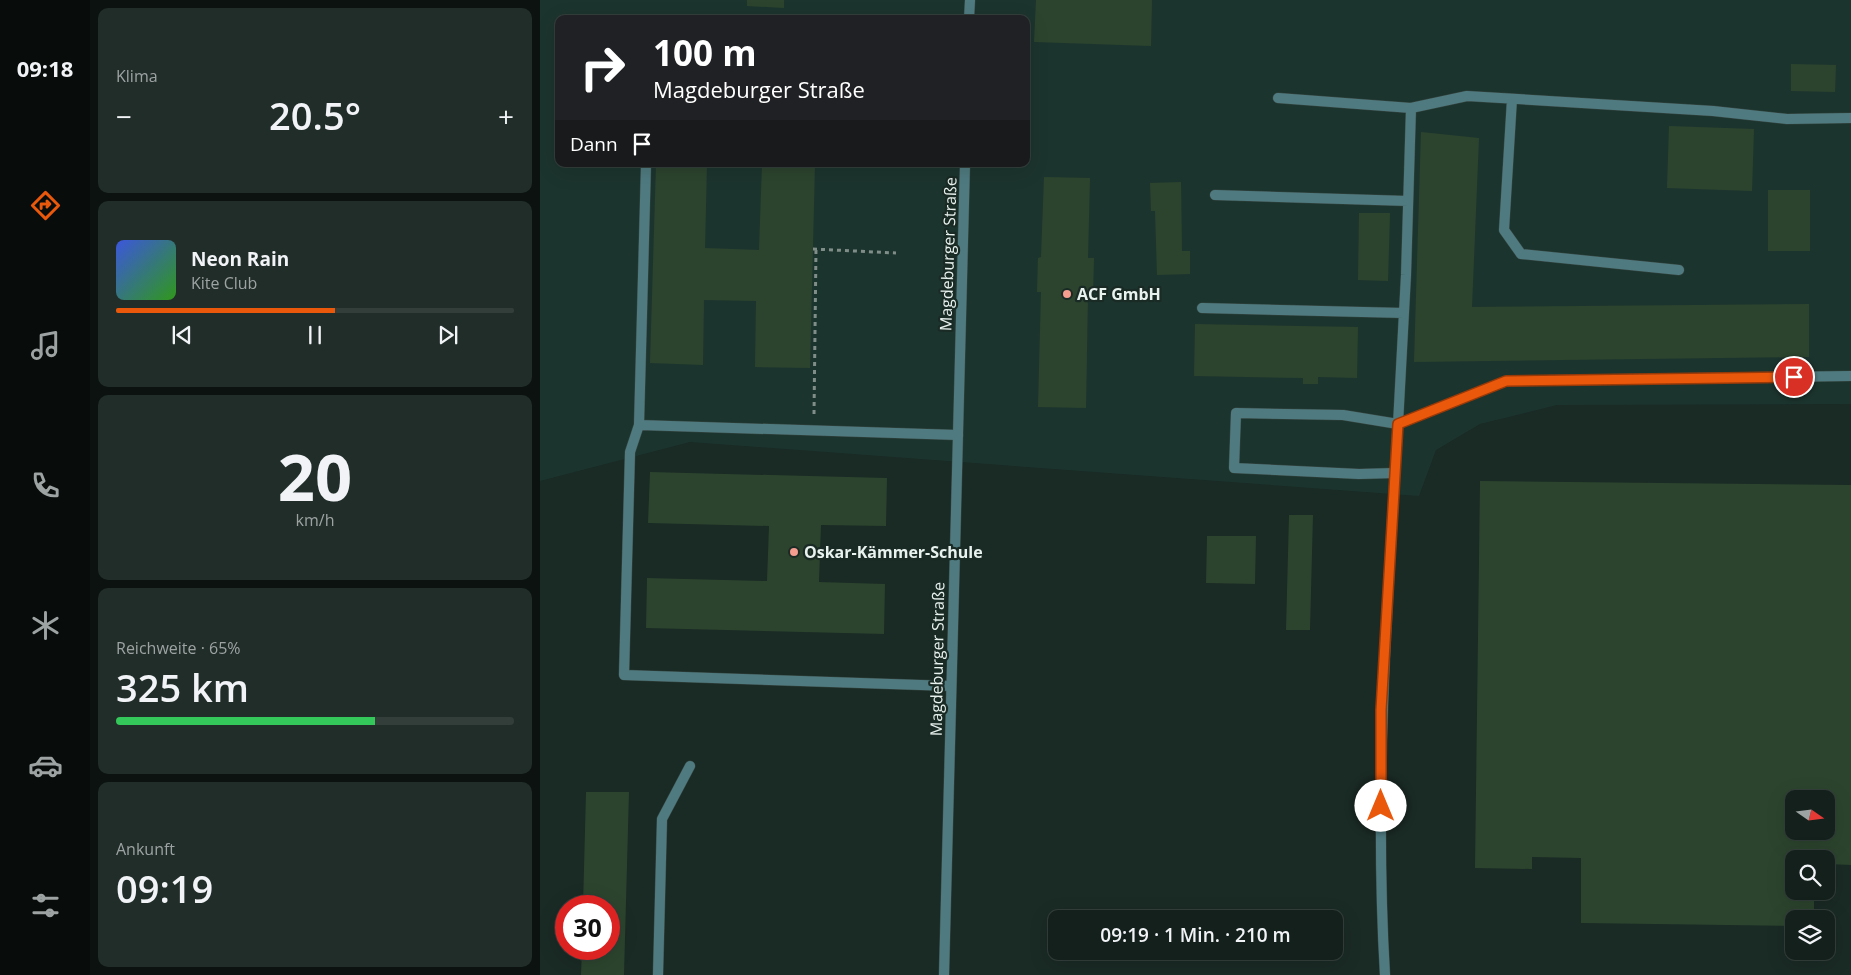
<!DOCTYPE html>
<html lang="de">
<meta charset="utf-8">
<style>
body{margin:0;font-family:"Open Sans",sans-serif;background:#212d29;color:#f1f3f6;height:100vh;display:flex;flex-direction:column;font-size:19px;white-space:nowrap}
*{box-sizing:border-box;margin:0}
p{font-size:16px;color:#9da3a3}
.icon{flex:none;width:28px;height:28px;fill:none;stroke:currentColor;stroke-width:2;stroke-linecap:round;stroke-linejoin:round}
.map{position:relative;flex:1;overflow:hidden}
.sheet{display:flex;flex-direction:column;gap:8px;padding:8px;background:#0b120f;width:450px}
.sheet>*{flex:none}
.top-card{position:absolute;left:15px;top:15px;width:475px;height:152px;border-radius:10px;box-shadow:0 5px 20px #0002,0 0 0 1px #333e3b;background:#202124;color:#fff;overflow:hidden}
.needle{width:32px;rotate:104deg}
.tools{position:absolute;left:1245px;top:790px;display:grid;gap:10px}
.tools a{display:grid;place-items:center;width:50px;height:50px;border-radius:10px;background:#14201c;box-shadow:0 5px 20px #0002,0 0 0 1px #333e3b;font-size:25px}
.speed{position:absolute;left:15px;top:895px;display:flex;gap:10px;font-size:25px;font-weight:700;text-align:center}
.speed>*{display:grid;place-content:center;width:65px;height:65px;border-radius:50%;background:#14201c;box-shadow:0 5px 20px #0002,0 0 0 1px #333e3b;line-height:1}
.speed .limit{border:8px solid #d22;background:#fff;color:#111}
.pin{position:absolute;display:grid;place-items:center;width:42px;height:42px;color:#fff;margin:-21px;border:2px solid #fff;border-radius:50%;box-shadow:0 1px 5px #0007}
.me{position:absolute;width:55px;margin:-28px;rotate:0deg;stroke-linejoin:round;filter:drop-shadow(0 0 4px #0008)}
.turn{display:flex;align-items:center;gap:18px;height:105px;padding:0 15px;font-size:22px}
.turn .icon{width:65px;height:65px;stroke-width:2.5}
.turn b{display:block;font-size:35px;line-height:42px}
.then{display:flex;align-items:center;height:48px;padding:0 15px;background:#0003;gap:10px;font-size:19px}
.big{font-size:38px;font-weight:600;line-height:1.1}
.sheet .tile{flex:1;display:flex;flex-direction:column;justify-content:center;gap:8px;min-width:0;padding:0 18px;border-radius:10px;background:#212d29}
.sheet .dial{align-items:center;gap:0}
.dial b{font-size:65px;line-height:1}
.song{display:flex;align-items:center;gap:15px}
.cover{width:60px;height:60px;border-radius:8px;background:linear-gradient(135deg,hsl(230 70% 55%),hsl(110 70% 35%))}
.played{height:5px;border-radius:2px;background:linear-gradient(90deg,#ea580c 55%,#333e3b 55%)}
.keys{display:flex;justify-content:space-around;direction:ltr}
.heat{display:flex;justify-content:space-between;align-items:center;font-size:28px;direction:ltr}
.charge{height:8px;border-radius:4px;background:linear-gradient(90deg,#34c759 65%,#333e3b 0)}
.trip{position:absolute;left:508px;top:910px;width:295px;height:50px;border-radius:10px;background:#14201c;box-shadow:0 5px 20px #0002,0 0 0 1px #333e3b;font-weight:600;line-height:50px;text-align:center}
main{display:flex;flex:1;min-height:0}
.tabs{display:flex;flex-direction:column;width:90px;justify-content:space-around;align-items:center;background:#080d0b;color:#9da3a3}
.tabs .icon{width:35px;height:35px}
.tabs .on{color:#ea580c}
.tabs b{font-size:22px;color:#f1f3f6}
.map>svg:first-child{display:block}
.built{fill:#1c342e;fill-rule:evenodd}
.building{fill:#2c442e;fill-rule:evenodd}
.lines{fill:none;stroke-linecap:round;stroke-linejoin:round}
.lane-casing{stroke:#374641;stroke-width:11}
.street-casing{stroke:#374641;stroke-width:11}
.path{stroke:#808d89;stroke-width:3;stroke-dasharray:4 4;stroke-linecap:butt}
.lane{stroke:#4f7b80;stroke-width:10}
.street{stroke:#4f7b80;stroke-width:10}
.route-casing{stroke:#983908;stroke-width:12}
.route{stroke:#ea580c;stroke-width:9}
.poi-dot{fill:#f59d8f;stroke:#1a2a25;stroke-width:2}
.labels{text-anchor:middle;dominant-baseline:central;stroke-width:4.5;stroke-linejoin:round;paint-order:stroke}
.street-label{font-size:16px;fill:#e8f2ef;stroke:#1a2a25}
.poi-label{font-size:16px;font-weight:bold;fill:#e8f2ef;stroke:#1a2a25;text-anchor:start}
</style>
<main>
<nav class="tabs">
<b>09:18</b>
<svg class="icon on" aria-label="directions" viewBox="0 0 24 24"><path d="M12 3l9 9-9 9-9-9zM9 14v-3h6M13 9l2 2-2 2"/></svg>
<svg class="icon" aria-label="music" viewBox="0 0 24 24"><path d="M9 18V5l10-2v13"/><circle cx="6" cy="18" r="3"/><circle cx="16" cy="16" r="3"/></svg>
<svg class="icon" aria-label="phone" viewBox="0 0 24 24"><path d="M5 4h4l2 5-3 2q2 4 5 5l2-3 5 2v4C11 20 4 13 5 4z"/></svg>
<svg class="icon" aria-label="climate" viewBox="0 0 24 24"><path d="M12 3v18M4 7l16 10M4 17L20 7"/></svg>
<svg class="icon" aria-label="car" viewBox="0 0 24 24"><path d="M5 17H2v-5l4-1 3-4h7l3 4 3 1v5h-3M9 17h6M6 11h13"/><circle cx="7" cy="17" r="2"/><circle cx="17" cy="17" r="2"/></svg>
<svg class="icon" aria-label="filters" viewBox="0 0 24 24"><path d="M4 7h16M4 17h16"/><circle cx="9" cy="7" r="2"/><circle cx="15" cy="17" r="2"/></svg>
</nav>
<section class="sheet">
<div class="tile"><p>Klima</p>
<div class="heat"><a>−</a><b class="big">20.5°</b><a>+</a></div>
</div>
<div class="tile">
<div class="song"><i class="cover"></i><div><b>Neon Rain</b><p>Kite Club</p></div></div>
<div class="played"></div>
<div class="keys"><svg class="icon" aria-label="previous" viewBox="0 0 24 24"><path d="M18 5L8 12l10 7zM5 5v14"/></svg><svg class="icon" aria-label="pause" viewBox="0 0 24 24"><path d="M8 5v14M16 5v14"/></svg><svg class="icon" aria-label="next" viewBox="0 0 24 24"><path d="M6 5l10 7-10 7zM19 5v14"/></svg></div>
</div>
<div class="tile dial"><b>20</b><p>km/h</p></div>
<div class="tile"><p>Reichweite · 65%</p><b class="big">325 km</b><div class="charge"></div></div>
<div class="tile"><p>Ankunft</p><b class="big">09:19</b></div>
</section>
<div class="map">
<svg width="1311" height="975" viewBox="0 0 1311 975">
<rect width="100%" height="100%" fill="#1a2a25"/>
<path class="built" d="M 0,0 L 1311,0 L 1311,404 L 1017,405 L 940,424 L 896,450 L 879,496 L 150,442 L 0,481 ZM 19,19 L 486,19 L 486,164 L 19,164 Z"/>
<path class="building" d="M 207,0 L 244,0 L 244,8 L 207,6 Z
M 496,0 L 612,0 L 611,46 L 494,42 Z
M 1251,64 L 1296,65 L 1295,92 L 1251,91 Z
M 1129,126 L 1214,129 L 1212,191 L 1127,188 Z
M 881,132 L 939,138 L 932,307 L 1269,304 L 1269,357 L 874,362 Z
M 116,164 L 167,164 L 165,248 L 219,250 L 222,164 L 275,164 L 270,368 L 215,367 L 216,301 L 164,300 L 163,365 L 110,363 Z
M 504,177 L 550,178 L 548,258 L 554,258 L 553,296 L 548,295 L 546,408 L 498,407 L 501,292 L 497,292 L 498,258 L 501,257 Z
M 641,182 L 642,251 L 650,251 L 650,274 L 617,275 L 615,211 L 611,211 L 610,183 Z
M 1228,190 L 1270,190 L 1270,251 L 1228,251 Z
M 819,213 L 850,213 L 848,281 L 818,280 Z
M 655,324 L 818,327 L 817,378 L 778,377 L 778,384 L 763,384 L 763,378 L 654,376 Z
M 110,472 L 347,478 L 346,526 L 281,525 L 279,582 L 345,584 L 344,634 L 106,628 L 107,578 L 227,581 L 229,526 L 108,523 Z
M 940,481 L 1311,485 L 1311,865 L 1286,864 L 1286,859 L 1254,859 L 1254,891 L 1274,891 L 1274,919 L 1254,919 L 1254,926 L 1041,923 L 1041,858 L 992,857 L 992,869 L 935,868 ZM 1254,799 L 1286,799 L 1286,831 L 1254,831 Z
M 749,515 L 773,515 L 770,630 L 746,630 Z
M 667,536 L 716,536 L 715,584 L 666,583 Z
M 46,792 L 89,792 L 84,975 L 41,975 L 42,949 L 69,949 L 69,906 L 43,906 Z"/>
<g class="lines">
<defs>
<path id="lane" d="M 738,98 L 871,108
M 972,99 L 964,230 L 981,254 L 1139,270
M 675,195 L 868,201
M 662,308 L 864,313
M 99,425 L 106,164
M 855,473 L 819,474 L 694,468 L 696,413 L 803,415 L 858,424 L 866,275 L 871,108 L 927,96 L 1173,111 L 1247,119 L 1311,118
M 411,686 L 84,675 L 90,452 L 99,425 L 418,435"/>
<path id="street" d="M 429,19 L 430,0
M 118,975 L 122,819 L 150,766
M 404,975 L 425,164
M 845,975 C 834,791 847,607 858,424 L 966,381 L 1311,376"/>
</defs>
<use href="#lane" class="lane-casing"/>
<use href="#street" class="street-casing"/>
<path class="path" d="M 273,249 L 356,253
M 274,414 L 276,249"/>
<use href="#lane" class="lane"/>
<use href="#street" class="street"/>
</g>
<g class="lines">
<defs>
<path id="route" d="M 841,806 L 841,710 L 858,424 L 966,381 L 1254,377"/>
</defs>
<use href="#route" class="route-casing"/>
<use href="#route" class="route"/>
</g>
<g class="poi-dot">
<circle cx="527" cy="294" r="5"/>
<circle cx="254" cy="552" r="5"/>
</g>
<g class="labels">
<g class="street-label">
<text transform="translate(408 254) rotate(-88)">Magdeburger Straße</text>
<text transform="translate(397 659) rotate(-89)">Magdeburger Straße</text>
</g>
<g class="poi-label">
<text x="537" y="294">ACF GmbH</text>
<text x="264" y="552">Oskar-Kämmer-Schule</text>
</g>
</g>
</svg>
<div class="tools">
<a><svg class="needle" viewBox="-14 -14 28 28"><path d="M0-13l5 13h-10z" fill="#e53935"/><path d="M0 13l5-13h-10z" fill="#9da3a3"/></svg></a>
<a><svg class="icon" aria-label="search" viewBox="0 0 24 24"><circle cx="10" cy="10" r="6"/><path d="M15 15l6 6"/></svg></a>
<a><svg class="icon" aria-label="layers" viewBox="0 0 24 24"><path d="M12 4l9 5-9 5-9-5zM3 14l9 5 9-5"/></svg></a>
</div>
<div class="speed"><div class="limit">30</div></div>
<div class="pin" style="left:1254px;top:377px;background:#d93025"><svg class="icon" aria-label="arrive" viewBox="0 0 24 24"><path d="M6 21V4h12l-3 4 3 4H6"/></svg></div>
<svg class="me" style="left:841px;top:806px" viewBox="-20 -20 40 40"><circle r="19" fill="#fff"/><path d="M0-13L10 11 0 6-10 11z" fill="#ea580c"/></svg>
<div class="trip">09:19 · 1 Min. · 210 m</div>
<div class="top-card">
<div class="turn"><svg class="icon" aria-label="right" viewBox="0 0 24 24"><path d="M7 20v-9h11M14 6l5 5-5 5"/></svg><div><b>100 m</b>Magdeburger Straße</div></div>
<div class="then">Dann<svg class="icon" aria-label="arrive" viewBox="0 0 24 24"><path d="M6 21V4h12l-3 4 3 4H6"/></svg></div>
</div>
</div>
</main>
